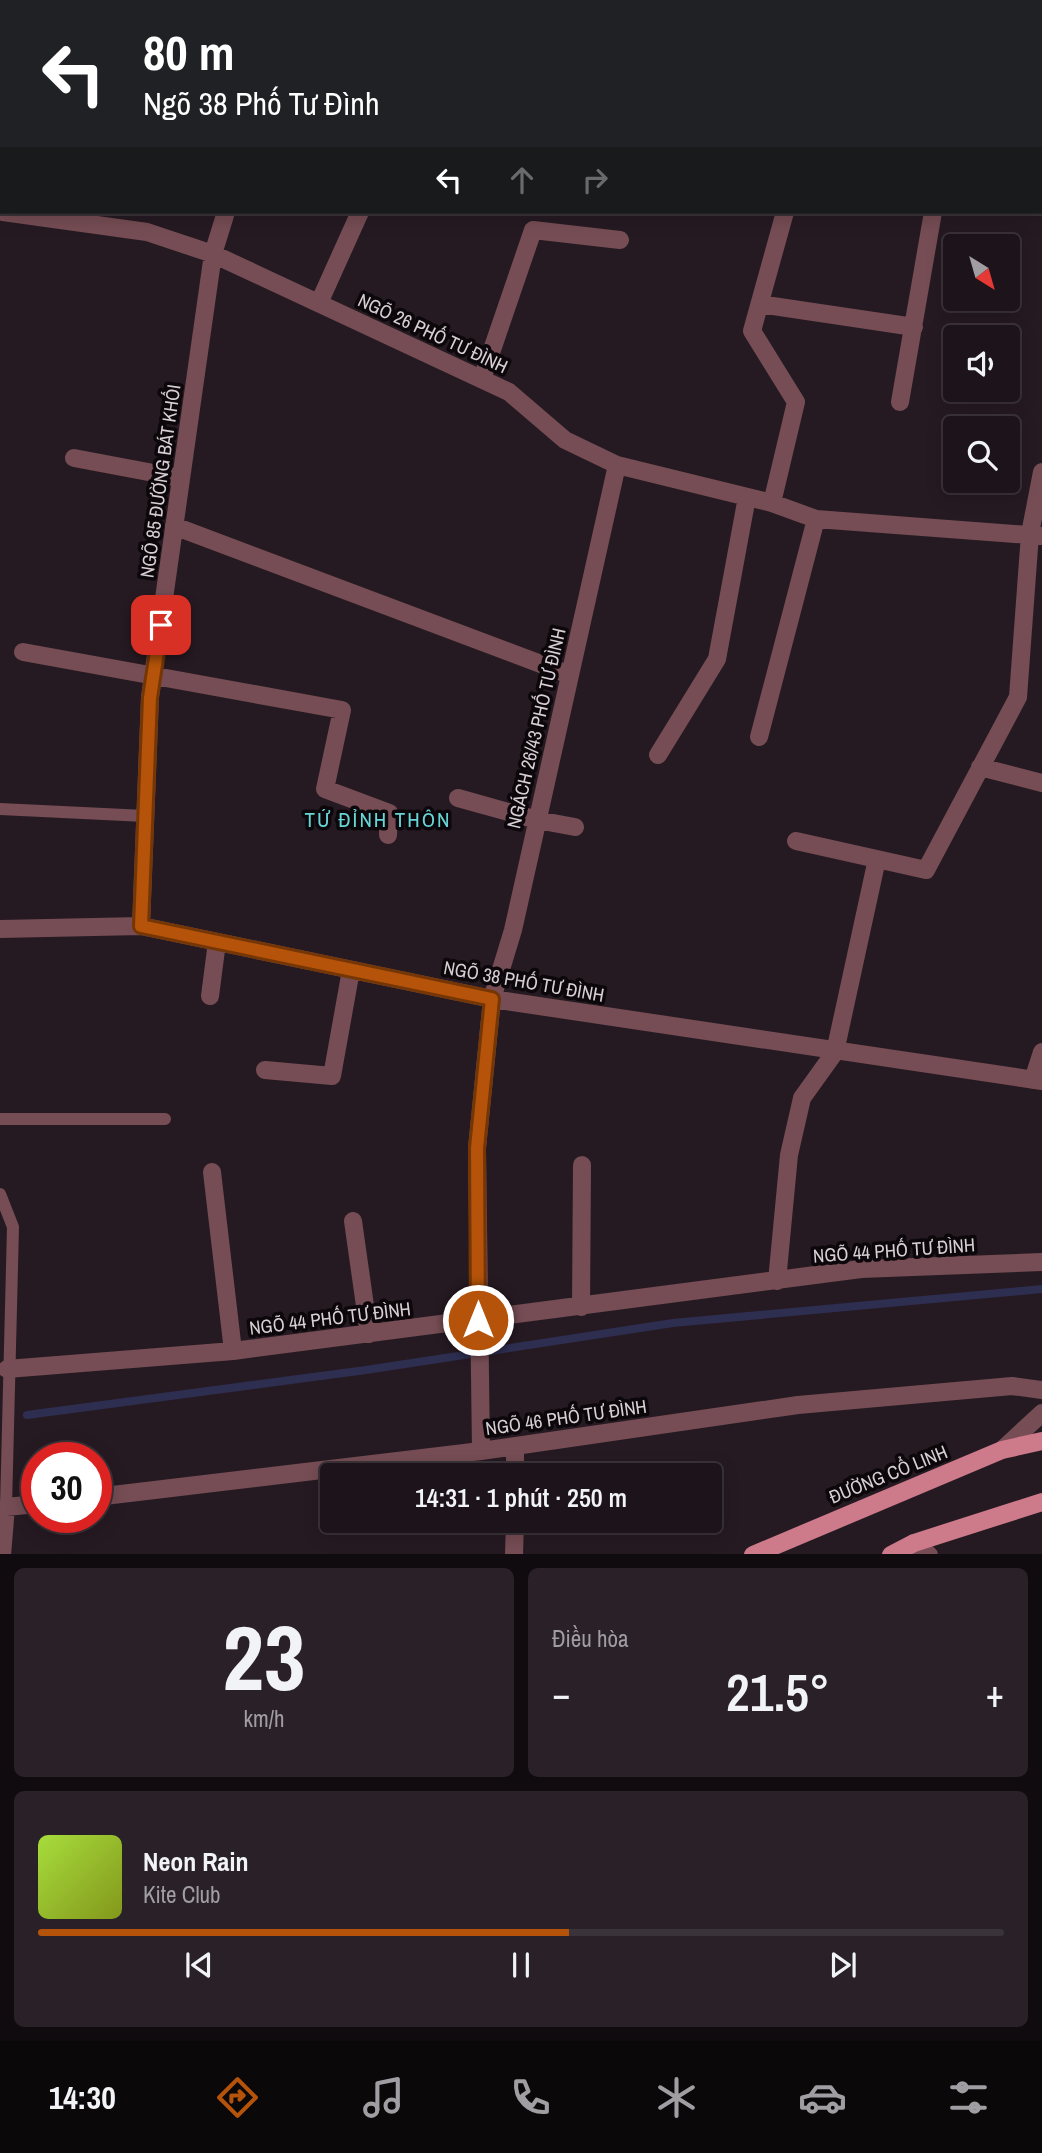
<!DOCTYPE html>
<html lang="vi">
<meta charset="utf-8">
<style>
body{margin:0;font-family:"Archivo Narrow",sans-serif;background:#292127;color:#f1f3f6;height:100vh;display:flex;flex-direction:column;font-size:26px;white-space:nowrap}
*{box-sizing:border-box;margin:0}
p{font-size:23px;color:#a09ea2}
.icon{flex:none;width:38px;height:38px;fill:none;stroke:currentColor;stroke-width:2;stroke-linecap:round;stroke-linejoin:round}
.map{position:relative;height:1554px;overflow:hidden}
.sheet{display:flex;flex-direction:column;gap:14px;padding:14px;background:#0f0b0e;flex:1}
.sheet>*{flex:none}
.banner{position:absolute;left:0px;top:0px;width:1043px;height:214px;box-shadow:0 4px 18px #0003,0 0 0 2px #3a3339;background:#202124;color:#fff;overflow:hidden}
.needle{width:46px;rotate:143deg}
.tools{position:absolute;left:943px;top:234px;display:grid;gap:14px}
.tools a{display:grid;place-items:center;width:77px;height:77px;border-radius:7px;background:#1c141a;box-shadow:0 4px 18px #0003,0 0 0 2px #3a3339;font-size:35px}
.speed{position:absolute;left:21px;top:1442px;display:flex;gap:14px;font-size:35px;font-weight:700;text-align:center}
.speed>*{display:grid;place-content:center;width:91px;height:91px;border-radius:50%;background:#1c141a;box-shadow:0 4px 18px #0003,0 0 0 2px #3a3339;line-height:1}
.speed .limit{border:10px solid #d22;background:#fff;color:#111}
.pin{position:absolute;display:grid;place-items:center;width:60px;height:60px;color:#fff;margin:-30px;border-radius:14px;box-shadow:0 4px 10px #0006}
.me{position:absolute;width:77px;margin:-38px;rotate:0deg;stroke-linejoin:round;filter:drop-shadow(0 0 5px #0008)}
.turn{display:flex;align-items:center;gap:24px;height:147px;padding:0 28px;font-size:32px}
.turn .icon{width:91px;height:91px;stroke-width:2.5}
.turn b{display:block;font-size:49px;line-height:60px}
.lanes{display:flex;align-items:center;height:66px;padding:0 28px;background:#0003;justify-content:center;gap:35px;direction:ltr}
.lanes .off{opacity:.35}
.big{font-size:52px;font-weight:600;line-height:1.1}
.sheet .tile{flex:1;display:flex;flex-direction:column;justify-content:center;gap:10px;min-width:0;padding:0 24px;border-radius:10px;background:#292127}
.sheet .dial{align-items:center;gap:0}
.dial b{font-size:91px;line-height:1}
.song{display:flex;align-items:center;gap:21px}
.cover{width:84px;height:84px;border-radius:10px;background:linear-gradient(135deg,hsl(80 70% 55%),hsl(70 70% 35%))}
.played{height:7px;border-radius:4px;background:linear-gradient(90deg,#b45309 55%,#3a3339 55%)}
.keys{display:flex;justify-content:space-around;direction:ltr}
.heat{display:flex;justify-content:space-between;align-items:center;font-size:38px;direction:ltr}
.sheet .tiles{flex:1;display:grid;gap:14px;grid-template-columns:1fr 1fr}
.tile:last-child{grid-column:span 2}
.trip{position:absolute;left:320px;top:1463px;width:402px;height:70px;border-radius:7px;background:#1c141a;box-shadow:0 4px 18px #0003,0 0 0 2px #3a3339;font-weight:600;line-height:70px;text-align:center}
.dock{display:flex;height:112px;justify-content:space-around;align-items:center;background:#0b080a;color:#a09ea2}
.dock .icon{width:49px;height:49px}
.dock .selected{color:#b45309}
.dock b{font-size:32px;color:#f1f3f6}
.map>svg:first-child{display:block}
.green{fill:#543830}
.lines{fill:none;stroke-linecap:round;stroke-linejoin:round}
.stream{stroke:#2e2e51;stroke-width:8}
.lane{stroke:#764d54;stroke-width:12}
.street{stroke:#764d54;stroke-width:18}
.primary{stroke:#cd7a8a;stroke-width:18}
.route-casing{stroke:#753606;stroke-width:18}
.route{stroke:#b45309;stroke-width:12}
.labels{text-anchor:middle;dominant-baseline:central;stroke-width:7;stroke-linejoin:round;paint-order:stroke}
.street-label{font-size:19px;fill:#d8cfd5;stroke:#0c070a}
.neighbourhood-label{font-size:21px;letter-spacing:2px;fill:#68d5d6;stroke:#0c070a}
</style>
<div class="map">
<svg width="1042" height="1555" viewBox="0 0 1042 1555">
<rect width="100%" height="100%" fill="#261a22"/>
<path class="green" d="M 522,0 L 753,0 L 761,2 L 529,2 Z"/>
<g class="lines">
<path class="stream" d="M 27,1415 L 366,1370 L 673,1323 L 1042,1289"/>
<path class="lane" d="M 0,809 L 145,816
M 0,1119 L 165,1119
M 0,1194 L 13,1227 L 6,1507"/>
<path class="street" d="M 500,0 L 507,2
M 83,2 L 84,0
M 312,2 L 314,0
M 1041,133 L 1042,133
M 3,212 L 147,232 L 213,254 L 509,392 L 565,440 L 617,465 L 772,503 L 816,519 L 1042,536
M 319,303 L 360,212
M 760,304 L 914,327
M 482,379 L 533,230 L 620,240
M 900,402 L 933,212
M 74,458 L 180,478
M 772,503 L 796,402 L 752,331 L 785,212
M 174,526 L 570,675
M 23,652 L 342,710 L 325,789 L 389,813 L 388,835
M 759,737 L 816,519
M 658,755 L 717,659 L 747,497
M 980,767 L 1042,783
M 458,798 L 537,820 L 575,827
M 796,841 L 926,870 L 1018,697 L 1030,534 L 1042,472
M 141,926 L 150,697 L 213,254 L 226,212
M 0,929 L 141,926 L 492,999 L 1042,1081
M 210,996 L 217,942
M 265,1070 L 332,1076 L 351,970
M 1033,1080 L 1042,1052
M 212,1172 L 233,1351
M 353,1221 L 369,1334
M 777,1281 L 789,1155 L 802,1098 L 835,1052 L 877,859
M 581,1307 L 582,1165
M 7,1369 L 233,1351 L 861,1269 L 1042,1262
M 515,1446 L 515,1475
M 1002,1450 L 1042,1413
M 481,1451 L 477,1148 L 492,999 L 513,930 L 617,465
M 96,1497 L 481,1451 L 798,1405 L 1012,1386 L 1042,1390
M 914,1543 L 929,1555
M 2,1555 L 6,1507 L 37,1504
M 514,1555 L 515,1521"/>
<path class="primary" d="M 812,0 L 818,2
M 1041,63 L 1042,63
M 753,1555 L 1002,1450 L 1042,1441
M 891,1555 L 914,1543 L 1042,1502"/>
</g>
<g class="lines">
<defs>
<path id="route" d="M 161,625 L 150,698 L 141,926 L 492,999 L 477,1148 L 478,1320"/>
</defs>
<use href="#route" class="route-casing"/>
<use href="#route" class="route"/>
</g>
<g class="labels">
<g class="street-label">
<text transform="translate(433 333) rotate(25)">NGÕ 26 PHỐ TƯ ĐÌNH</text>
<text transform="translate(160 481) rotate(-82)">NGÕ 85 ĐƯỜNG BÁT KHỐI</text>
<text transform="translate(536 728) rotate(-77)">NGÁCH 26/43 PHỐ TƯ ĐÌNH</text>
<text transform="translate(524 981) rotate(10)">NGÕ 38 PHỐ TƯ ĐÌNH</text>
<text transform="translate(894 1250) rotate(-4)">NGÕ 44 PHỐ TƯ ĐÌNH</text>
<text transform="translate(330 1318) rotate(-7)">NGÕ 44 PHỐ TƯ ĐÌNH</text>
<text transform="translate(566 1417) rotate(-8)">NGÕ 46 PHỐ TƯ ĐÌNH</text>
<text transform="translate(888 1474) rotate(-22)">ĐƯỜNG CỔ LINH</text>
</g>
<g class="neighbourhood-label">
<text x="378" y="819">TỨ ĐỈNH THÔN</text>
</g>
</g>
</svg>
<div class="tools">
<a><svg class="needle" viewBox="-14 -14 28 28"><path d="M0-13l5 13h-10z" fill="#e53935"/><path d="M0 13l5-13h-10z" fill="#a09ea2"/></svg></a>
<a><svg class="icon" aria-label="sound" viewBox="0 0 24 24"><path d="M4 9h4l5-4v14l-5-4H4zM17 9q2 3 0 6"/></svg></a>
<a><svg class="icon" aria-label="search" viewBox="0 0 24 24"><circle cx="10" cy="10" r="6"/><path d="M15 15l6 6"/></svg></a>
</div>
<div class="speed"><div class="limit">30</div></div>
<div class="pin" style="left:161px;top:625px;background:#d93025"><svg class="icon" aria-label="arrive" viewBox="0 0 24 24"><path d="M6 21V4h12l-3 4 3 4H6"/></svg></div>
<svg class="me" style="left:478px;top:1320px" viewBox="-20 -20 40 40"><circle r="17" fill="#b45309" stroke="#fff" stroke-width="3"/><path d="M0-11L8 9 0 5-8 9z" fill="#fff"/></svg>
<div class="trip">14:31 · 1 phút · 250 m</div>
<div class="banner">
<div class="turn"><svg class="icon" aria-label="left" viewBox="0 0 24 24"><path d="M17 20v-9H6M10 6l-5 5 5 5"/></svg><div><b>80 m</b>Ngõ 38 Phố Tư Đình</div></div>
<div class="lanes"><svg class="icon" aria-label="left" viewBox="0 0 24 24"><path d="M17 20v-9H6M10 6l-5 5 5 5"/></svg><svg class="icon off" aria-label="ahead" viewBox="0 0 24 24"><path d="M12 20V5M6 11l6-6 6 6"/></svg><svg class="icon off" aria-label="right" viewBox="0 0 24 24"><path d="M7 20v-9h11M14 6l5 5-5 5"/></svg></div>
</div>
</div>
<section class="sheet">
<div class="tiles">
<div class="tile dial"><b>23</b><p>km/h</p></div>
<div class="tile"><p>Điều hòa</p>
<div class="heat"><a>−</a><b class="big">21.5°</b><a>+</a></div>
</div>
<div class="tile">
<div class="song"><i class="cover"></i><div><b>Neon Rain</b><p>Kite Club</p></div></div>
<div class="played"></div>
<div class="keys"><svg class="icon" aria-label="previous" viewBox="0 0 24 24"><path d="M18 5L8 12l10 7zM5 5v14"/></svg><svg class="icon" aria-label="pause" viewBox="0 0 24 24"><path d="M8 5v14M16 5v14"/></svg><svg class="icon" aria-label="next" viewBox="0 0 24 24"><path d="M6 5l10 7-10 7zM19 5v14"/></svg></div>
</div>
</div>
</section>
<nav class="dock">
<b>14:30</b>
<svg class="icon selected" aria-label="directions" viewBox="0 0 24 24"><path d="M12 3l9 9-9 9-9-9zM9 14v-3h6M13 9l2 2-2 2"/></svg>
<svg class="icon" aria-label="music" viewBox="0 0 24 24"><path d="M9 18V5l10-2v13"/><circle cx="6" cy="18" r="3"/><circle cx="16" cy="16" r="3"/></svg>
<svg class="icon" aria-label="phone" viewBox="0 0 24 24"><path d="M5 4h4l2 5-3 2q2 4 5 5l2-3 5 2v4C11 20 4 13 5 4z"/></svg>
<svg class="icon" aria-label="climate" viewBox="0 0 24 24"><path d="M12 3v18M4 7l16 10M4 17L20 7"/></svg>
<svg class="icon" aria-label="car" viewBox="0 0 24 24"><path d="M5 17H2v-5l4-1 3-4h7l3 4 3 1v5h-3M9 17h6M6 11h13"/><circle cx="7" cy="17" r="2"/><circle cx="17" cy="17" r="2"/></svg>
<svg class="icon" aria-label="filters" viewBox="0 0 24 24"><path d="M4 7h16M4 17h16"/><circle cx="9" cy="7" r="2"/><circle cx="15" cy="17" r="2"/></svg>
</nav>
